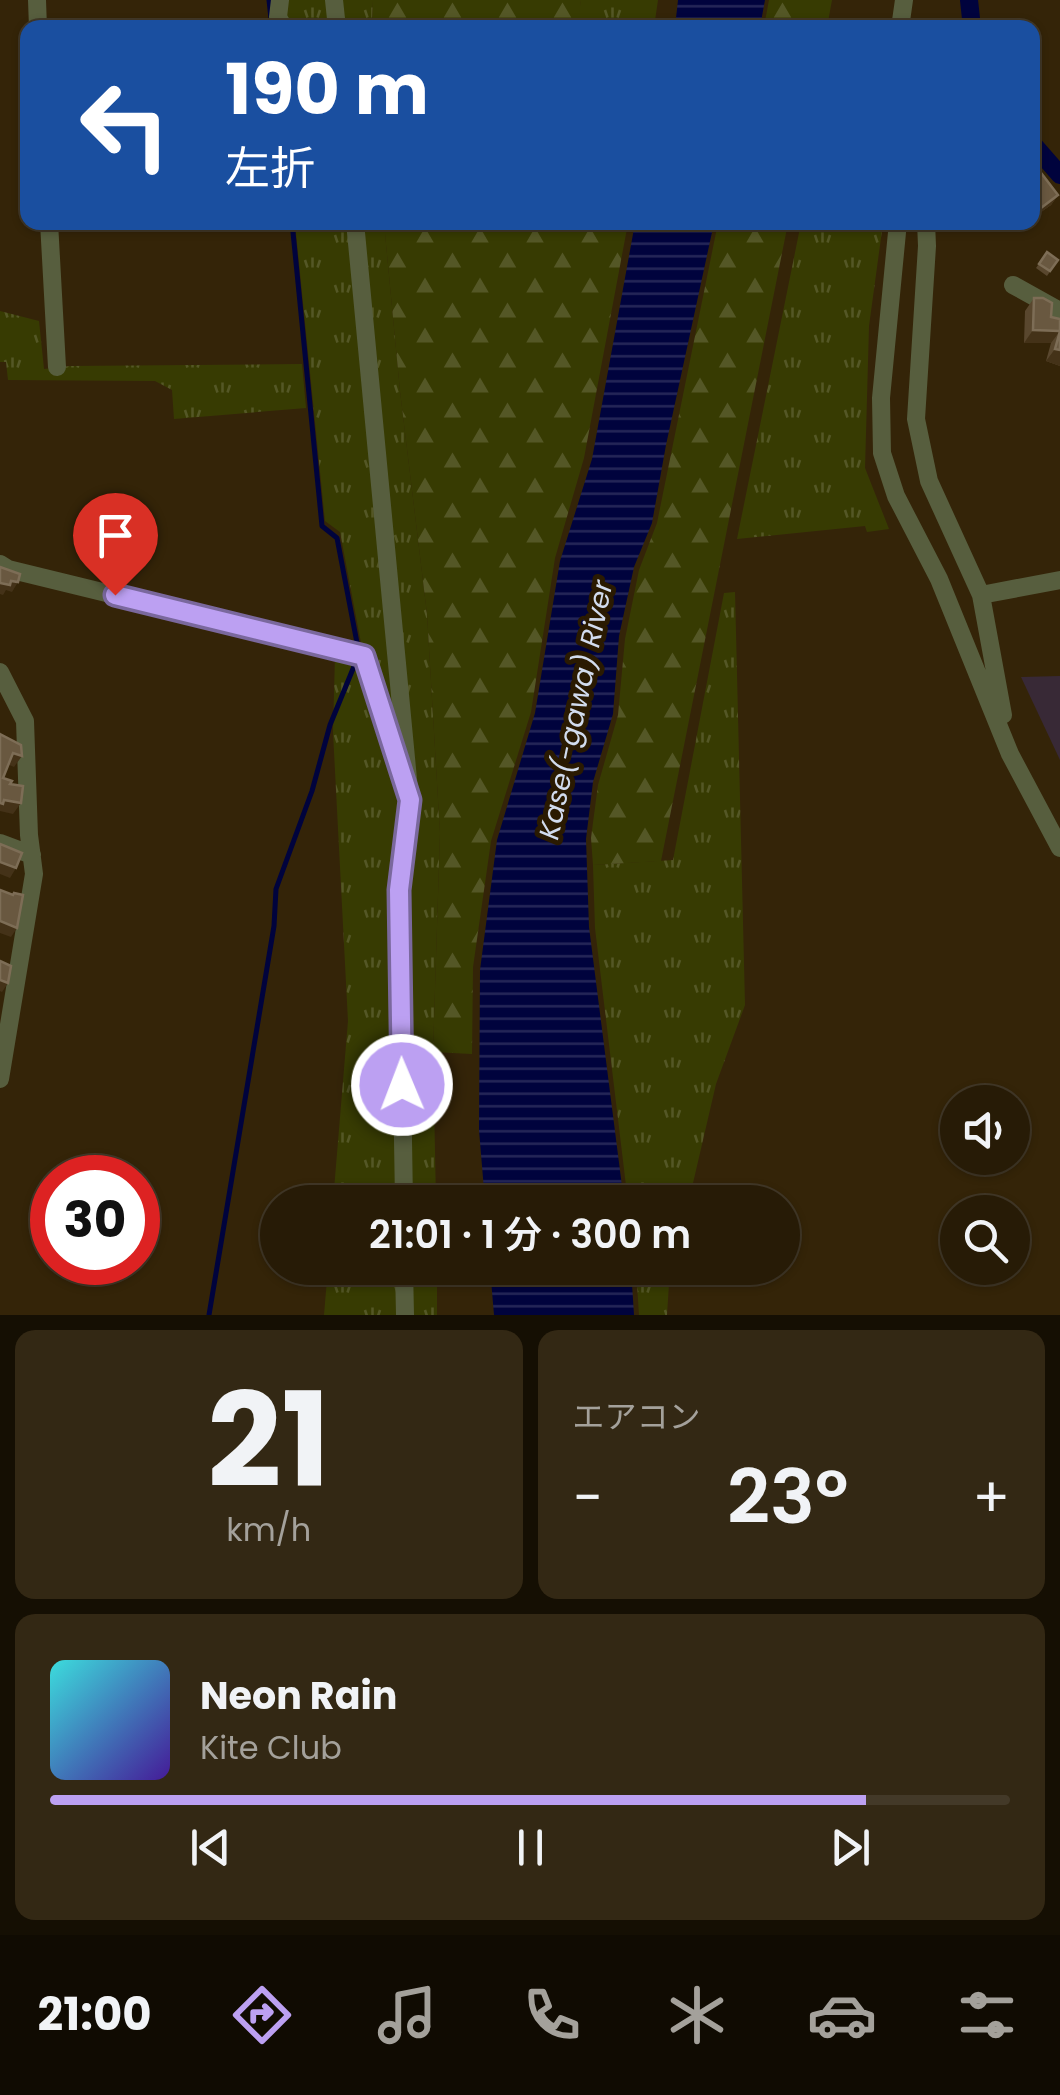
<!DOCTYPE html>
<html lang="ja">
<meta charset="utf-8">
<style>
body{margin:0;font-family:Poppins,"Noto Sans JP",sans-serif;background:#332814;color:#f1f3f6;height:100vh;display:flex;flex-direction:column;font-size:38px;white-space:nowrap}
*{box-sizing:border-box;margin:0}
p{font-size:32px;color:#a4a19b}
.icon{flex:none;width:55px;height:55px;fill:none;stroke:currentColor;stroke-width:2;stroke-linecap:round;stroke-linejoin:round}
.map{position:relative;height:1315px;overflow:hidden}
.details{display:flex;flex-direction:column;gap:15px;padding:15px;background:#150f03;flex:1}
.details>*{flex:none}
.banner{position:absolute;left:20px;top:20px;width:1020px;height:210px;border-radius:20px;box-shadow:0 2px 8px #0004,0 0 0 2px #433928;background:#1a4fa0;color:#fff;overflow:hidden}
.fabs{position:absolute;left:940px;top:1085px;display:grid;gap:20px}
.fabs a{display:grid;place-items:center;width:90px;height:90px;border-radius:50%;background:#271b06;box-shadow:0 2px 8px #0004,0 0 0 2px #433928;font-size:50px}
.speed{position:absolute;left:30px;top:1155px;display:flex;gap:20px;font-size:50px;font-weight:700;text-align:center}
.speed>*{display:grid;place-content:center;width:130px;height:130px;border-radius:50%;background:#271b06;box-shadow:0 2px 8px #0004,0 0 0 2px #433928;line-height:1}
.speed .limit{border:15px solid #d22;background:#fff;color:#111}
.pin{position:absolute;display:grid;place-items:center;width:85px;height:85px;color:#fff;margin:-102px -42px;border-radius:50% 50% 50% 0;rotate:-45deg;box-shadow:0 0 10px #0007}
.pin .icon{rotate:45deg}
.me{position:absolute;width:110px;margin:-55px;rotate:359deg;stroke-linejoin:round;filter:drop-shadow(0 0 8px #0008)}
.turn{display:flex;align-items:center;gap:35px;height:210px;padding:0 40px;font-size:45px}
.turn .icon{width:130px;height:130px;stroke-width:2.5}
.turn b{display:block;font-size:70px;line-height:85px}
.big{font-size:75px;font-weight:600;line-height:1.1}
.details .card{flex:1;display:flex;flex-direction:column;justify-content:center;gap:15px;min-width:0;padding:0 35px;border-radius:20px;background:#332814}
.details .dial{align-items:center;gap:0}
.dial b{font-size:130px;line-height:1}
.song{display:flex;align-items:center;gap:30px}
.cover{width:120px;height:120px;border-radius:15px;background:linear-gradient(135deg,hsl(180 70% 55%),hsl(260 70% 35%))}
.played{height:10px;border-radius:5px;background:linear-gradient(90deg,#bca0f2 85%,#433928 85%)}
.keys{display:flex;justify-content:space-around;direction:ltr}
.heat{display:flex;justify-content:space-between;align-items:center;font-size:55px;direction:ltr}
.details .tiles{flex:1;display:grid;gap:15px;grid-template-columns:1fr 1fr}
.card:last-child{grid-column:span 2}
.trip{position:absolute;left:260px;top:1185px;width:540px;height:100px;border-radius:50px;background:#271b06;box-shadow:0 2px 8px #0004,0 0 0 2px #433928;font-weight:600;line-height:100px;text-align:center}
.tab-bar{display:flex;height:160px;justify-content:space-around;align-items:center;background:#100b02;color:#a4a19b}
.tab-bar .icon{width:70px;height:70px}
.tab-bar .on{color:#bca0f2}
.tab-bar b{font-size:45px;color:#f1f3f6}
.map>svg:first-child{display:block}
.commercial{fill:#382936}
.grass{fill:url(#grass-tufts)}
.forest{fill:url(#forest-firs)}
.water{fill:url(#water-rules)}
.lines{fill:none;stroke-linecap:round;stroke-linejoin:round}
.stream{stroke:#00033d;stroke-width:5}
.canal{stroke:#00033d;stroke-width:18}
.street{stroke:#575e3e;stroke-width:18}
.wall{fill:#59472e}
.shaded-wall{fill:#443218}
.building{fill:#695840;stroke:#7d6d56;stroke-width:2.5}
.route-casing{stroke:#7a689d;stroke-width:25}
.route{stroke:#bca0f2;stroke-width:18}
.labels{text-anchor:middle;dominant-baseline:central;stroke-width:10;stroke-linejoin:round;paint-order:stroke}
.water-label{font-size:28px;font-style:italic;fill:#d2dcee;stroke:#2a1a01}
</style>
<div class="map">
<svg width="1060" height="1315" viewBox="0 0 1060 1315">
<defs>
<pattern id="grass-tufts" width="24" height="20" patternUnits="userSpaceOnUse" patternTransform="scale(2.5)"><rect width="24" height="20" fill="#373b02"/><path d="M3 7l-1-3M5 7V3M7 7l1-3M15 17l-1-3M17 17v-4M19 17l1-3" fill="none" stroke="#545726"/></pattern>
<pattern id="forest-firs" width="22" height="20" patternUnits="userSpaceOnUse" patternTransform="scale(2.5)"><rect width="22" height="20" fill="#373b02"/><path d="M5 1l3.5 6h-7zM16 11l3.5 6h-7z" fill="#545726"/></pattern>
<pattern id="water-rules" width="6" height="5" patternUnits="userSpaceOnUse" patternTransform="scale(2.5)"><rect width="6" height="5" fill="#00033d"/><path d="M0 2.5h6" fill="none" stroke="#252758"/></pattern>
</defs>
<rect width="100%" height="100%" fill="#342408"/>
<path class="commercial" d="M 1060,676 L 1060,760 L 1021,677 Z"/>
<path class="grass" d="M 273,0 L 373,0 L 372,27 L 276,27 Z
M 581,0 L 658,0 L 654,27 L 535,28 L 578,19 Z
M 295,223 L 384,223 L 400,391 L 427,614 L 440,833 L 433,1052 L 436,1202 L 333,1202 L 348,1021 L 333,732 L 335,656 L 362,648 L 340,532 L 325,521 Z
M 801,223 L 883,223 L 869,326 L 865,468 L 889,529 L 867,532 L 865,526 L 737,539 Z
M 0,311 L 39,321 L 44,369 L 70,366 L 302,364 L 306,408 L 174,419 L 172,390 L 155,381 L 8,380 L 6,362 L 0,362 Z
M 735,592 L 745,1005 L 716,1084 L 693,1183 L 692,1202 L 628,1202 L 595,928 L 593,865 L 673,860 L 724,593 Z
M 328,1268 L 437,1268 L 437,1315 L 324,1315 Z
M 636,1268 L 670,1268 L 667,1315 L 639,1315 Z"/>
<path class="forest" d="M 373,0 L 581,0 L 579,19 L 535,28 L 372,27 Z
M 769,0 L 832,0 L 827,27 L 764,27 Z
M 384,223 L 628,223 L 584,458 L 555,558 L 531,712 L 491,841 L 473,967 L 472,1054 L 433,1052 L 440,833 L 427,614 L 400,391 Z
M 718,223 L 788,223 L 661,861 L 593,865 L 591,838 L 598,785 L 618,715 L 625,639 L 639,570 L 657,523 Z"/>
<path class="water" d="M 678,0 L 765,0 L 760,27 L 675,27 Z
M 635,223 L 714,223 L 666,445 L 652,523 L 634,567 L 619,636 L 613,714 L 593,782 L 586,839 L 589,927 L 624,1202 L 485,1202 L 479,1130 L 480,970 L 497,840 L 535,713 L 560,561 L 592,459 Z
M 490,1268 L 631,1268 L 634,1315 L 494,1315 Z"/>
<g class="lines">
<path class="stream" d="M 269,0 L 272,28
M 292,222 L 322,526 L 337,538 L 358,648
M 209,1315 L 274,926 L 276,889 L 312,791 L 330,725 L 357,659"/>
<path class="canal" d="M 969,0 L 972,28
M 1032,143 L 1060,175"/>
<path class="street" d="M 37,0 L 38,28
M 280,0 L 278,17 L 284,28
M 334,0 L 337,28
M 900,28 L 904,0
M 49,222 L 57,367
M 355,222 L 410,800 L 399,890 L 404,1202
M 898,222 L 881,398 L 882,453 L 896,496 L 939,579 L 1010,754 L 1060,848
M 926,222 L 927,246 L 916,419 L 929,481 L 981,595
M 1013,285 L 1060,311
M 0,564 L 8,569 L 365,656 L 400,766
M 0,672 L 25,721 L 29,835 L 34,874 L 0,1079
M 1003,715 L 981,595 L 1060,580
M 0,843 L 32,855
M 404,1268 L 405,1315"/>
</g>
<path class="wall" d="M 1032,161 L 1058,195 L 1051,205 L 1034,217 L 1032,215 Z
M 1047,252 L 1058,260 L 1047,276 L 1036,268 Z
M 1034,298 L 1051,317 L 1060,331 L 1060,366 L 1046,361 L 1051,343 L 1024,343 L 1025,311 Z"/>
<path class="shaded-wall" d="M 1058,195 L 1051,205 L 1034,217 L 1041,208 Z
M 1033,330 L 1060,331 L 1051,343 L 1024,343 Z
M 1055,349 L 1060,350 L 1060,366 L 1046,361 Z
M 11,581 L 18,582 L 12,592 L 6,590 L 3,595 L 0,594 L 0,583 Z
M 13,753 L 22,756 L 14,767 L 5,763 Z
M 4,800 L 21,803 L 13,814 L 0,811 L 0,803 Z
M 0,862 L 16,868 L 10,878 L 0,874 Z
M 0,921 L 17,928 L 11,937 L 0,933 Z
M 0,980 L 8,983 L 2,992 L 0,991 Z"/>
<path class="building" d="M 1032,161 L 1058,195 L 1041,208 L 1037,203 L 1032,206 Z
M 1047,252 L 1058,260 L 1050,271 L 1039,264 Z
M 1034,298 L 1043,298 L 1052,303 L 1051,317 L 1060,319 L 1060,331 L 1033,330 Z
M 1060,331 L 1060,350 L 1055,349 Z
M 0,567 L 20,574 L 18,582 L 11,581 L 10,585 L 0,583 Z
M 0,734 L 21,745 L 22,756 L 13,753 L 3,778 L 12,781 L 10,784 L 23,786 L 21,803 L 4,800 L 3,804 L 0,803 Z
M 0,844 L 22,853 L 16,868 L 0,862 Z
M 0,890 L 13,895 L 14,893 L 23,895 L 17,928 L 0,921 Z
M 0,961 L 11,966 L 8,983 L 0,980 Z"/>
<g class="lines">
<defs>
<path id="route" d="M 115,595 L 364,656 L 410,800 L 399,890 L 402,1085"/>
</defs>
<use href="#route" class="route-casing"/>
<use href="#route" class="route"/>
</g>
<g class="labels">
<g class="water-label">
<text transform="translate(576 710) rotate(-78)">Kase(-gawa) River</text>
</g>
</g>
</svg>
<div class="fabs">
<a><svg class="icon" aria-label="sound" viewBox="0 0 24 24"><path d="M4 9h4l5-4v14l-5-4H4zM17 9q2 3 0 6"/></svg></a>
<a><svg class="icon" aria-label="search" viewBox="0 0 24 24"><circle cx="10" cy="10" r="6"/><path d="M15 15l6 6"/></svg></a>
</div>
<div class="speed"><div class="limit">30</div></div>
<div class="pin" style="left:115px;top:595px;background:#d93025"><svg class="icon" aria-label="arrive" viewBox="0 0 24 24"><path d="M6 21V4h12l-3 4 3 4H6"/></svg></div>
<svg class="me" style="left:402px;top:1085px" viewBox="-20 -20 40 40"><circle r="17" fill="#bca0f2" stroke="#fff" stroke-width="3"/><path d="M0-11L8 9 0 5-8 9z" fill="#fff"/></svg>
<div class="trip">21:01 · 1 分 · 300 m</div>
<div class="banner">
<div class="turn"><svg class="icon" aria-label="left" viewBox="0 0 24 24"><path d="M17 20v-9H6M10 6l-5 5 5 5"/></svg><div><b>190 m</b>左折</div></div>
</div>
</div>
<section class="details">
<div class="tiles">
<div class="card dial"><b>21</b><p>km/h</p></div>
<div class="card"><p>エアコン</p>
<div class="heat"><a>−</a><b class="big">23°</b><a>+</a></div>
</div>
<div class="card">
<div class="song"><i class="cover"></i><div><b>Neon Rain</b><p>Kite Club</p></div></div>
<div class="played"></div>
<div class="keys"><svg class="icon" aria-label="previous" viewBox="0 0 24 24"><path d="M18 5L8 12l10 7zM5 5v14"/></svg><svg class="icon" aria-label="pause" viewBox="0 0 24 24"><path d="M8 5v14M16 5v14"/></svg><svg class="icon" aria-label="next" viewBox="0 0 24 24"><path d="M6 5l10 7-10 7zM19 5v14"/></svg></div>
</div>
</div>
</section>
<nav class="tab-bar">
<b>21:00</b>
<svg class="icon on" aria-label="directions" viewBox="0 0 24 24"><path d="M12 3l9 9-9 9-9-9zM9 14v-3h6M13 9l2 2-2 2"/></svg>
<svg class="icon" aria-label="music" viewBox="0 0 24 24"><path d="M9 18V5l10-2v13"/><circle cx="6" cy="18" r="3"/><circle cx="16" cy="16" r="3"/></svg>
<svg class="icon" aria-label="phone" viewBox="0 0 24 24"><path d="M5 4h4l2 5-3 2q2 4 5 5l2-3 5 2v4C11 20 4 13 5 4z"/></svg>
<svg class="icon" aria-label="climate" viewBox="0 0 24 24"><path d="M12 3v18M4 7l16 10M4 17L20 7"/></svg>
<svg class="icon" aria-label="car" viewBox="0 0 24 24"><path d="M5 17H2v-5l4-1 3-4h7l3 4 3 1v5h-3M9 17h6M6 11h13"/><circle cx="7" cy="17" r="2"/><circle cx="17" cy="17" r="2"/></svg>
<svg class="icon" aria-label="filters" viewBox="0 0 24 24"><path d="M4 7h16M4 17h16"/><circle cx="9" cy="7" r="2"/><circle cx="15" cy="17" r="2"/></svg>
</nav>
